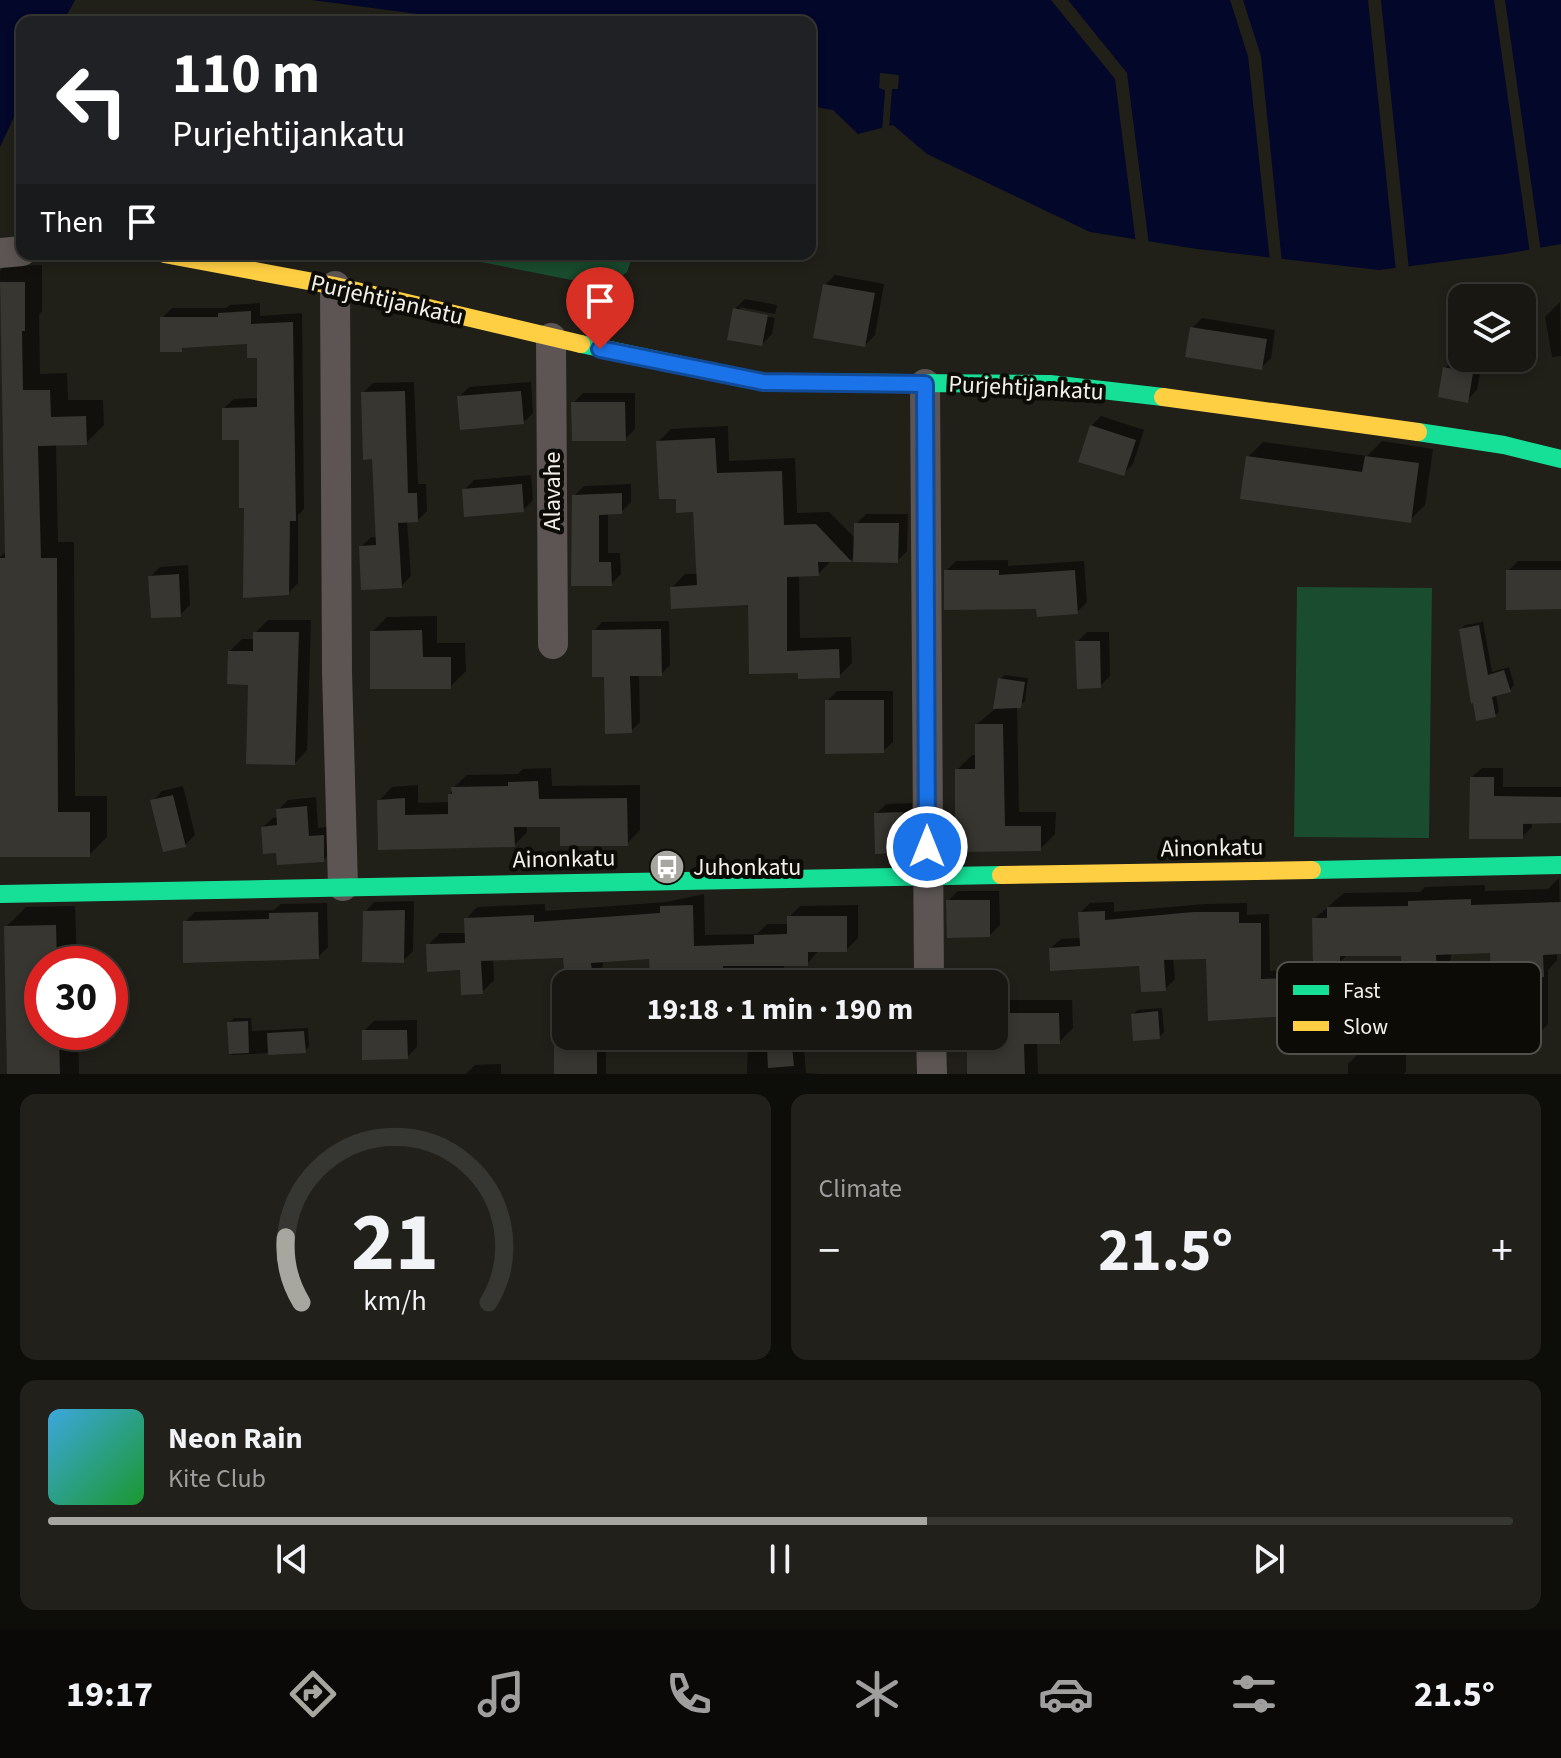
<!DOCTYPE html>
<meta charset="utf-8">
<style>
body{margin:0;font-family:"Source Sans 3",sans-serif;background:#21201b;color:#f1f3f6;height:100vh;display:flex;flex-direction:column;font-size:30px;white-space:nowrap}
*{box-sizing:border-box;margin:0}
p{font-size:26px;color:#9f9f9f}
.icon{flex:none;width:44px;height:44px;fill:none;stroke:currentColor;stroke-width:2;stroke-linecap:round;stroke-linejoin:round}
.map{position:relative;height:1074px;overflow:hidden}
.panel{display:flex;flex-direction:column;gap:20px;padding:20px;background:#0d0d0a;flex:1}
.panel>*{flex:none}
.banner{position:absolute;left:16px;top:16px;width:800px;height:244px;border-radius:16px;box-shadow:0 4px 12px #0003,0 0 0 2px #363632;background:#202124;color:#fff;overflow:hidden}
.buttons{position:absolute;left:1448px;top:284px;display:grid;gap:16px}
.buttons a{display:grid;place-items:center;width:88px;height:88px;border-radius:16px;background:#181712;box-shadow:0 4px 12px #0003,0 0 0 2px #363632;font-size:40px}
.speed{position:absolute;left:24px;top:946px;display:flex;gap:16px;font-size:40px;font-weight:700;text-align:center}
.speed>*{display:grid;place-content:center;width:104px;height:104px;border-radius:50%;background:#181712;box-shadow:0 4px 12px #0003,0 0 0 2px #363632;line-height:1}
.speed .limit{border:12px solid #d22;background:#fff;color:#111}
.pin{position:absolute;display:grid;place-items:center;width:68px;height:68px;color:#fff;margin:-82px -34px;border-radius:50% 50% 50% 0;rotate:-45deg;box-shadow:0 0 8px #0007}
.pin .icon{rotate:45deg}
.me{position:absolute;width:88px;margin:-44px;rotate:0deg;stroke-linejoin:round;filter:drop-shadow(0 0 6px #0008)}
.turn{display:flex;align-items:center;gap:28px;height:168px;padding:0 24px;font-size:36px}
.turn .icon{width:104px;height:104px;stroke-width:2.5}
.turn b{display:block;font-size:56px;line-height:68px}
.then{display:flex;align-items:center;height:76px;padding:0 24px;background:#0003;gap:16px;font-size:30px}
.big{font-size:60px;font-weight:700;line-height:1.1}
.panel .card{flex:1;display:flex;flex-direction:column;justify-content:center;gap:12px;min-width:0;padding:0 28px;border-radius:16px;background:#21201b}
.panel .dial{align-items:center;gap:0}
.dial svg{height:208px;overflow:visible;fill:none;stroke:#363632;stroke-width:7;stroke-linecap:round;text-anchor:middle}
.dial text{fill:#f1f3f6;stroke:none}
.song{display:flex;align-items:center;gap:24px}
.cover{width:96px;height:96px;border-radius:12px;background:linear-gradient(135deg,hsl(200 70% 55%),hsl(130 70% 35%))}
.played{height:8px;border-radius:4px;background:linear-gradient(90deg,#a8a79f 60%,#363632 60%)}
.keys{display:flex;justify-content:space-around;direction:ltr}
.heat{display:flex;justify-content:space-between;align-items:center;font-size:44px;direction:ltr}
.panel .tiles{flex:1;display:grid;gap:20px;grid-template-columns:1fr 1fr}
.card:last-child{grid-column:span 2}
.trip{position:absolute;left:552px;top:970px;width:456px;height:80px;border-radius:16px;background:#181712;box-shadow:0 4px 12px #0003,0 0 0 2px #363632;font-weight:700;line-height:80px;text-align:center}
.tabs{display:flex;height:128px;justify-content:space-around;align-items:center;background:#0a0907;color:#9f9f9f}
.tabs .icon{width:56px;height:56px}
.tabs .current{color:#a8a79f}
.tabs b{font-size:36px;color:#f1f3f6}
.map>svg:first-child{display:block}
.green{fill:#1a4c2f}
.water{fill:#03072a}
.pier{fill:#201f18}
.shadow{fill:#0007}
.building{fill:#373630}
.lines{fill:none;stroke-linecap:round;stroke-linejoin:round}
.street{stroke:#5c5554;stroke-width:30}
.fast{stroke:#16e098;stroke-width:18}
.slow{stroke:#ffcf43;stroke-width:18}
.route-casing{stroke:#114b97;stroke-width:20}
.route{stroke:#1a73e8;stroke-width:14}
.labels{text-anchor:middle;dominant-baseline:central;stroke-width:8;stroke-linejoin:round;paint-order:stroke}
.street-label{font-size:24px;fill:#f2f0e8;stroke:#0c0b06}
.poi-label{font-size:24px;fill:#f2f0e8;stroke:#0c0b06;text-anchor:start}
.key{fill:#0c0b06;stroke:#51504a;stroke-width:2}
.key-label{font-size:22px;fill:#f2f0e8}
</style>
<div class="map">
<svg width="1561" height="1074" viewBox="0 0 1561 1074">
<rect width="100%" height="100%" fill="#201f18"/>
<path class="green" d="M 440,254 L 633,254 L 627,272 L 607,287 Z
M 1297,587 L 1432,588 L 1429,838 L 1294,837 Z"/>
<path class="water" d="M 0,0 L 75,0 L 63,22 L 22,22 L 22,100 L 0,147 Z
M 312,0 L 1561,0 L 1561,244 L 1505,254 L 1379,270 L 1197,249 L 1090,232 L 927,154 L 893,125 L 858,134 L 833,110 L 810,106 L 810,22 L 478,22 Z"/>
<path class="pier" d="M 1051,0 L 1068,0 L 1127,73 L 1149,245 L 1136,244 L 1115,79 Z
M 1230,0 L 1243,0 L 1261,56 L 1282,263 L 1270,262 L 1248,56 Z
M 1368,0 L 1381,0 L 1409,270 L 1396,272 Z
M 1494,0 L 1505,0 L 1541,252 L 1530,254 Z
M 880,73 L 899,75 L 898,89 L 892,89 L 889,130 L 882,132 L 885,90 L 879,88 Z"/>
<path class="shadow" d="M 42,265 L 42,311 L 39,315 L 40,374 L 67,373 L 68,400 L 103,400 L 104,425 L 86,443 L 56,443 L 58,542 L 74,542 L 75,796 L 107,796 L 107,837 L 89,855 L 0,855 L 0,557 L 7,551 L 0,271 L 5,266 Z
M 835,275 L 884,284 L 875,335 L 865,345 L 825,285 Z
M 745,299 L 777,305 L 775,314 L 740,307 L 740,312 L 775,318 L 772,334 L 762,344 L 735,309 Z
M 1560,302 L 1561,356 L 1552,357 L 1545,317 Z
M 260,303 L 260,316 L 302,313 L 304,509 L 298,515 L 298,583 L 288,593 L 246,505 L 241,438 L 224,408 L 234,399 L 259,398 L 259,355 L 249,342 L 185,346 L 181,350 L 162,318 L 172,308 L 226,308 L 230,305 Z
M 1202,318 L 1275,330 L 1271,358 L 1261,368 L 1192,328 Z
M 1455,358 L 1482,363 L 1477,390 L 1467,400 L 1445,368 Z
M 414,382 L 418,484 L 426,484 L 427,511 L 417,521 L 407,521 L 411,576 L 401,586 L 361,547 L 371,537 L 378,537 L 374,457 L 363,393 L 373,383 Z
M 531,382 L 533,413 L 523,423 L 459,397 L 469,387 Z
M 583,393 L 635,393 L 635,429 L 625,439 L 573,403 Z
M 1101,416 L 1144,430 L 1133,464 L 1123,474 L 1091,426 Z
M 728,426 L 729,461 L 795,458 L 797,513 L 829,512 L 856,539 L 856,524 L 866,514 L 908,514 L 907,551 L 897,561 L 856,556 L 851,560 L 832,560 L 818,574 L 799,574 L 800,638 L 851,637 L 852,663 L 839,676 L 800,671 L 750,603 L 672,588 L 685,574 L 698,574 L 695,510 L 677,497 L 658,442 L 671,429 Z
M 1382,441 L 1433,449 L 1425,505 L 1410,520 L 1248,457 L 1263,442 L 1367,456 Z
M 531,475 L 533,500 L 523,510 L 464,490 L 474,480 Z
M 631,484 L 631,502 L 621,512 L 608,512 L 608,553 L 620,553 L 621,574 L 611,584 L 573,584 L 574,496 L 584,486 Z
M 1008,560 L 1008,566 L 1084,561 L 1087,602 L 1077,612 L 1038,607 L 946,571 L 956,561 Z
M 1518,561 L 1561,561 L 1561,607 L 1508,571 Z
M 188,565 L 190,605 L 180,615 L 150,577 L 160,567 Z
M 437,616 L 437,643 L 465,643 L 466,671 L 450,687 L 372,632 L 387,617 Z
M 268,620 L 311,620 L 307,750 L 295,763 L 230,651 L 242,639 L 255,639 L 255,633 Z
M 669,621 L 670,665 L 661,674 L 639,674 L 640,722 L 631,731 L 606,675 L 594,631 L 602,622 Z
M 1483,622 L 1492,672 L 1509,667 L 1514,685 L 1510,690 L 1496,694 L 1499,711 L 1495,716 L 1461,629 L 1465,625 Z
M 1087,632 L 1109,632 L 1110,676 L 1100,686 L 1077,642 Z
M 1005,675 L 1028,678 L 1025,701 L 1017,706 L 1019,812 L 1056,812 L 1055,834 L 1040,849 L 957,850 L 957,770 L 972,755 L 977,755 L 977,724 L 995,709 L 1000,679 Z
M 837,691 L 893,691 L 893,742 L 883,751 L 827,701 Z
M 551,768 L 552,786 L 640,785 L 640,830 L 627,844 L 562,825 L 527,825 L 527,832 L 514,845 L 380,848 L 379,801 L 392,787 L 418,785 L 418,803 L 450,802 L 450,795 L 453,788 L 467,775 L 518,774 L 523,769 Z
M 1482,768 L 1503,768 L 1503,787 L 1561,787 L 1561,821 L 1532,822 L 1532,827 L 1522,837 L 1472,777 Z
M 183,786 L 195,835 L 185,845 L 153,801 L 162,791 Z
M 316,797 L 318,828 L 333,826 L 333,850 L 323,860 L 278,851 L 263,827 L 273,818 L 278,817 L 278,810 L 288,800 Z
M 912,803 L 913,841 L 903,851 L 876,814 L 886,804 Z
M 1559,878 L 1561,952 L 1557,952 L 1557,960 L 1548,970 L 1548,1024 L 1534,1039 L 1492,951 L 1451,952 L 1451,959 L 1436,974 L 1403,954 L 1348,954 L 1339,963 L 1314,919 L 1344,893 L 1420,892 L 1425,887 L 1485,885 L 1485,891 L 1548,889 Z
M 958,891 L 999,891 L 1000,925 L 990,935 L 948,901 Z
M 704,894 L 705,935 L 757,934 L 767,924 L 789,924 L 789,917 L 800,906 L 858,905 L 858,938 L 846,950 L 819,950 L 807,964 L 784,964 L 784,984 L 667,984 L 666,979 L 651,957 L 603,960 L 603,966 L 592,978 L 565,955 L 493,959 L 494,980 L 482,992 L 462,968 L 428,945 L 440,933 L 466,933 L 466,919 L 477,907 L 545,904 L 545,911 L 666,902 Z
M 414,901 L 413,951 L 403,961 L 365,912 L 374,902 Z
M 1114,902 L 1114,912 L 1205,904 L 1247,903 L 1247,915 L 1269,914 L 1270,971 L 1296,969 L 1298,1004 L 1289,1014 L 1208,957 L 1173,958 L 1175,979 L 1165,989 L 1141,964 L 1051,948 L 1061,939 L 1082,938 L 1080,913 L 1090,903 Z
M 327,903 L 328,947 L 318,957 L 185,922 L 195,912 L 274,910 L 281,904 Z
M 75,906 L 77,964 L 42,964 L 42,1032 L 78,1032 L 79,1074 L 9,1074 L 6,927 L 26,907 Z
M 878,977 L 900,977 L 900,984 L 871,984 Z
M 994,1000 L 1072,1000 L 1073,1028 L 1059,1042 L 1037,1042 L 1038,1074 L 966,1074 L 969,1069 L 969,1036 L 994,1036 Z
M 1162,1008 L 1164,1032 L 1159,1037 L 1133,1015 L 1137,1010 Z
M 234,1018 L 251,1018 L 252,1031 L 308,1028 L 309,1046 L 305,1051 L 231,1055 L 229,1023 Z
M 417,1020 L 417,1047 L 407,1057 L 364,1031 L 374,1021 Z
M 566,1036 L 606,1036 L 606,1074 L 556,1074 L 556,1045 Z
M 748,1036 L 803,1036 L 806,1073 L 820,1074 L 747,1074 Z
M 1406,1052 L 1406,1071 L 1404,1074 L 1348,1074 L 1348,1064 L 1358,1054 Z
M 501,1064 L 501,1074 L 466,1074 L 475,1065 Z"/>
<path class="building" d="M 0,282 L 25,282 L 25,331 L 22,331 L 23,390 L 50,390 L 51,417 L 86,416 L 87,445 L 38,446 L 41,558 L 57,558 L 58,812 L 90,812 L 90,857 L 0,857 L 0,558 L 5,558 Z
M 823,284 L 875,293 L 865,347 L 813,338 Z
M 733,308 L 768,315 L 762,346 L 727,340 Z
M 251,311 L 251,324 L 293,322 L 296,521 L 290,521 L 289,595 L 243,598 L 244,508 L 239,508 L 239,440 L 222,440 L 222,408 L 257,407 L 257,358 L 247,358 L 247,344 L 182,348 L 182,352 L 160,352 L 160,317 L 218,317 L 218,313 Z
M 1190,327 L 1267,339 L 1262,370 L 1185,357 Z
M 1443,367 L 1473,373 L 1468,403 L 1438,397 Z
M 405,391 L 408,493 L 417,493 L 418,522 L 398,523 L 402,588 L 361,590 L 359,546 L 376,545 L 372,459 L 363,460 L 361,392 Z
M 521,391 L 524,424 L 460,430 L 457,396 Z
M 571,402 L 625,402 L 626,441 L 572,441 Z
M 1090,425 L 1136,440 L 1124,476 L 1078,462 Z
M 715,438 L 717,473 L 782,471 L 784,525 L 816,524 L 852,562 L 818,562 L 819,576 L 787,577 L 787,651 L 839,649 L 840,678 L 798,679 L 798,673 L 749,674 L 748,605 L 671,609 L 670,587 L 697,585 L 693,512 L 676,513 L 676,499 L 659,499 L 656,441 Z
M 1246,456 L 1362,472 L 1365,456 L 1419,463 L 1411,523 L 1240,499 Z
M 522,484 L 524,512 L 464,517 L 462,489 Z
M 622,493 L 622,514 L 599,515 L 599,562 L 611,562 L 612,586 L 571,586 L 572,495 Z
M 854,523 L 899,523 L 898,563 L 853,562 Z
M 944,570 L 999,570 L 999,575 L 1075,570 L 1078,614 L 1037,617 L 1036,609 L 944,610 Z
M 1506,570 L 1561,570 L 1561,609 L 1506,610 Z
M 179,574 L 181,617 L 151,618 L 148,576 Z
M 1479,625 L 1488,675 L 1504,670 L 1511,692 L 1492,697 L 1496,717 L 1476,721 L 1473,703 L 1471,704 L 1459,629 Z
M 661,629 L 662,676 L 630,676 L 632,733 L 605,734 L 604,677 L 592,677 L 592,630 Z
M 422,630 L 423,657 L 451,657 L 451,689 L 370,689 L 370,631 Z
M 253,632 L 299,632 L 295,765 L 246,764 L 248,685 L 227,684 L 228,651 L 253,651 Z
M 1075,641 L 1100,641 L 1101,688 L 1077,689 Z
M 998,678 L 1025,682 L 1021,708 L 993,709 Z
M 825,700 L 884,700 L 884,753 L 825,754 Z
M 975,724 L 1003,724 L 1005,826 L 1041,826 L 1041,851 L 955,852 L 955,769 L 975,769 Z
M 1470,777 L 1494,777 L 1494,796 L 1561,797 L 1561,823 L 1523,824 L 1523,839 L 1469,839 Z
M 538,781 L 539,799 L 627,798 L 628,846 L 560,846 L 560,827 L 514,827 L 515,847 L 378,850 L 377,800 L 405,798 L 405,815 L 448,814 L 448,794 L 452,794 L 451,787 L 508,786 L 508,782 Z
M 173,795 L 186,847 L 163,852 L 150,800 Z
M 307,806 L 309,836 L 324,835 L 324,862 L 277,865 L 276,853 L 263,854 L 261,827 L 277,825 L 276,809 Z
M 903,812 L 904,853 L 875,854 L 874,813 Z
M 1471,899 L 1471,905 L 1561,902 L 1561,954 L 1543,955 L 1544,977 L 1534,977 L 1535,1041 L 1492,1041 L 1490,953 L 1436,955 L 1437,976 L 1402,977 L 1401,956 L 1340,956 L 1340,965 L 1313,966 L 1312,918 L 1327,918 L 1327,907 L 1408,906 L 1408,901 Z
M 946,900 L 990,900 L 990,937 L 947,938 Z
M 693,905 L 694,946 L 754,944 L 754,935 L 787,934 L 787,916 L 847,916 L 847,952 L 808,952 L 808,966 L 723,966 L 723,984 L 650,982 L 649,959 L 591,963 L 593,980 L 565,982 L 563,958 L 481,961 L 483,994 L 461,995 L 460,970 L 427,972 L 426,944 L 465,943 L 464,918 L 534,915 L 534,922 L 660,913 L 660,906 Z
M 405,910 L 404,963 L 362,962 L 363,911 Z
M 1105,911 L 1105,920 L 1194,912 L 1239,912 L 1239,923 L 1261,923 L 1261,979 L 1288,978 L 1290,1016 L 1208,1021 L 1206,959 L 1164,960 L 1166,991 L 1141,992 L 1139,966 L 1050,971 L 1049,948 L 1080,946 L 1078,912 Z
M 318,912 L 319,959 L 183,963 L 183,921 L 269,919 L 269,913 Z
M 56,925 L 57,964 L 42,964 L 42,1032 L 59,1032 L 60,1074 L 7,1074 L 4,926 Z
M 1158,1011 L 1160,1039 L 1133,1041 L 1131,1014 Z
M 994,1013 L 1059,1013 L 1060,1044 L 1024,1044 L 1025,1074 L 967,1074 L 967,1036 L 994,1036 Z
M 248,1021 L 249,1053 L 229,1054 L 227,1022 Z
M 362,1030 L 407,1030 L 408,1059 L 362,1060 Z
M 304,1031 L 306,1053 L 268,1055 L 267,1033 Z
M 554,1044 L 597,1044 L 597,1074 L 554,1074 Z
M 792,1046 L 794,1066 L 768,1068 L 767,1048 Z"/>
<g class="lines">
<path class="street" d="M 0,253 L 22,251
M 335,286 L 337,672 L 343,886
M 551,338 L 553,644
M 925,384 L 929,984
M 931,1036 L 932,1074"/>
<path class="fast" d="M 581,344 L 763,382 L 1050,384 L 1163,397
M 1418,432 L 1504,445 L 1561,459
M 1312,870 L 1561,865
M 0,894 L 1001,875"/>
<path class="slow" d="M 164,254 L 335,286 L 581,344
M 1163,397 L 1418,432
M 1001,875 L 1312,870"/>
</g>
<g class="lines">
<defs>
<path id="route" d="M 600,349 L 763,382 L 925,384 L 927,847"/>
</defs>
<use href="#route" class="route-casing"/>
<use href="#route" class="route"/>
</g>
<defs>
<symbol id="bus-disc" viewBox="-11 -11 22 22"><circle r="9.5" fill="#a8a79f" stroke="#0c0b06"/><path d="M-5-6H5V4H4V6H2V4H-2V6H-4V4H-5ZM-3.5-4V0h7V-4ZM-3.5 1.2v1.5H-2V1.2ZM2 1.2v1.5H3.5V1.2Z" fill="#fff"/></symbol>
</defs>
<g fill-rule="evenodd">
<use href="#bus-disc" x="647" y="847" width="40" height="40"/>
</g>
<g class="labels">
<g class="street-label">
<text transform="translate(387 300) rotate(13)">Purjehtijankatu</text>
<text transform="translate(1026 388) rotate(3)">Purjehtijankatu</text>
<text transform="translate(552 491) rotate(-90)">Alavahe</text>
<text transform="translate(1212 848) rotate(-1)">Ainonkatu</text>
<text transform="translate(564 859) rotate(-1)">Ainonkatu</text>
</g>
<g class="poi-label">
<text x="693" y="867">Juhonkatu</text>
</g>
</g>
<rect x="1277" y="962" width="264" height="92" rx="12" class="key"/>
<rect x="1293" y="985" width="36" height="10" fill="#16e098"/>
<rect x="1293" y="1021" width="36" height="10" fill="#ffcf43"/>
<g class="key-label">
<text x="1343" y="998">Fast</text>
<text x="1343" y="1034">Slow</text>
</g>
</svg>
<div class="buttons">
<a><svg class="icon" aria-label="layers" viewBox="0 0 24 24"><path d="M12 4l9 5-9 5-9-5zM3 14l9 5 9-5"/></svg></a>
</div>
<div class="speed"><div class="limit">30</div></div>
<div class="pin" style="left:600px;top:349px;background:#d93025"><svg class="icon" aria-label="arrive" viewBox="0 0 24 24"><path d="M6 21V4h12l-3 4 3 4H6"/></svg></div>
<svg class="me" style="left:927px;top:847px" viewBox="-20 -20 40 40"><circle r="17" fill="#1a73e8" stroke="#fff" stroke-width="3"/><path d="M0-11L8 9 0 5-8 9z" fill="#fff"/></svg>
<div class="trip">19:18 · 1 min · 190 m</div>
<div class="banner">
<div class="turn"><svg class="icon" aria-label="left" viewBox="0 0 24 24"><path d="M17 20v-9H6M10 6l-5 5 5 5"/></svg><div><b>110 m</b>Purjehtijankatu</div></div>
<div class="then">Then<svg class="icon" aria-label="arrive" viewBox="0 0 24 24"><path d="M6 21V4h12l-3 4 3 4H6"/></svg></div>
</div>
</div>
<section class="panel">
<div class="tiles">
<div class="card dial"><svg viewBox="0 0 100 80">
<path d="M14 69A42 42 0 1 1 86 69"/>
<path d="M14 69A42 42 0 0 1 8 44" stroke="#a8a79f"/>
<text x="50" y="56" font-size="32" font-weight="700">21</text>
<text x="50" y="72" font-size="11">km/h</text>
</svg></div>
<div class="card"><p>Climate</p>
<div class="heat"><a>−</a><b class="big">21.5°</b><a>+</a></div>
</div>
<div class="card">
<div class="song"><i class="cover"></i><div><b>Neon Rain</b><p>Kite Club</p></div></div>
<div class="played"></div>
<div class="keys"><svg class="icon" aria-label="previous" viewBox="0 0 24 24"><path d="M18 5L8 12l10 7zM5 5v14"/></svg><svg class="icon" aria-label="pause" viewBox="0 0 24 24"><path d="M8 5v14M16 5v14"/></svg><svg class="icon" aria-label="next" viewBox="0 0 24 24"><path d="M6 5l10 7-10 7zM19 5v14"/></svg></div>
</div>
</div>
</section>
<nav class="tabs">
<b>19:17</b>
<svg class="icon current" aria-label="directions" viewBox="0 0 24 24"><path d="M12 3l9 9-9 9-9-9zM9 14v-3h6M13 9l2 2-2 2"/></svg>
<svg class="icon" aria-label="music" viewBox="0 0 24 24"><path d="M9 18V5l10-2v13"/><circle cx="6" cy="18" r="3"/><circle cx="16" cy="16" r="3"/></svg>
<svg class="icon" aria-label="phone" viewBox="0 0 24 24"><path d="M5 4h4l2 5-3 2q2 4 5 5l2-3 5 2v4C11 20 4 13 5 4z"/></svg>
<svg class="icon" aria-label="climate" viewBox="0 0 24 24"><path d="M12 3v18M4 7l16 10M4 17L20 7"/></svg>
<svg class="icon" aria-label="car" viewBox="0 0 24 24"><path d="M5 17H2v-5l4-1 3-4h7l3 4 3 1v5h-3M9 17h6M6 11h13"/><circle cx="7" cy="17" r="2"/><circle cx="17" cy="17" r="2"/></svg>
<svg class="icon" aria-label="filters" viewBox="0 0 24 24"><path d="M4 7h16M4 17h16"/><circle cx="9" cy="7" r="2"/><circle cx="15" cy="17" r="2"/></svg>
<b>21.5°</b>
</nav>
